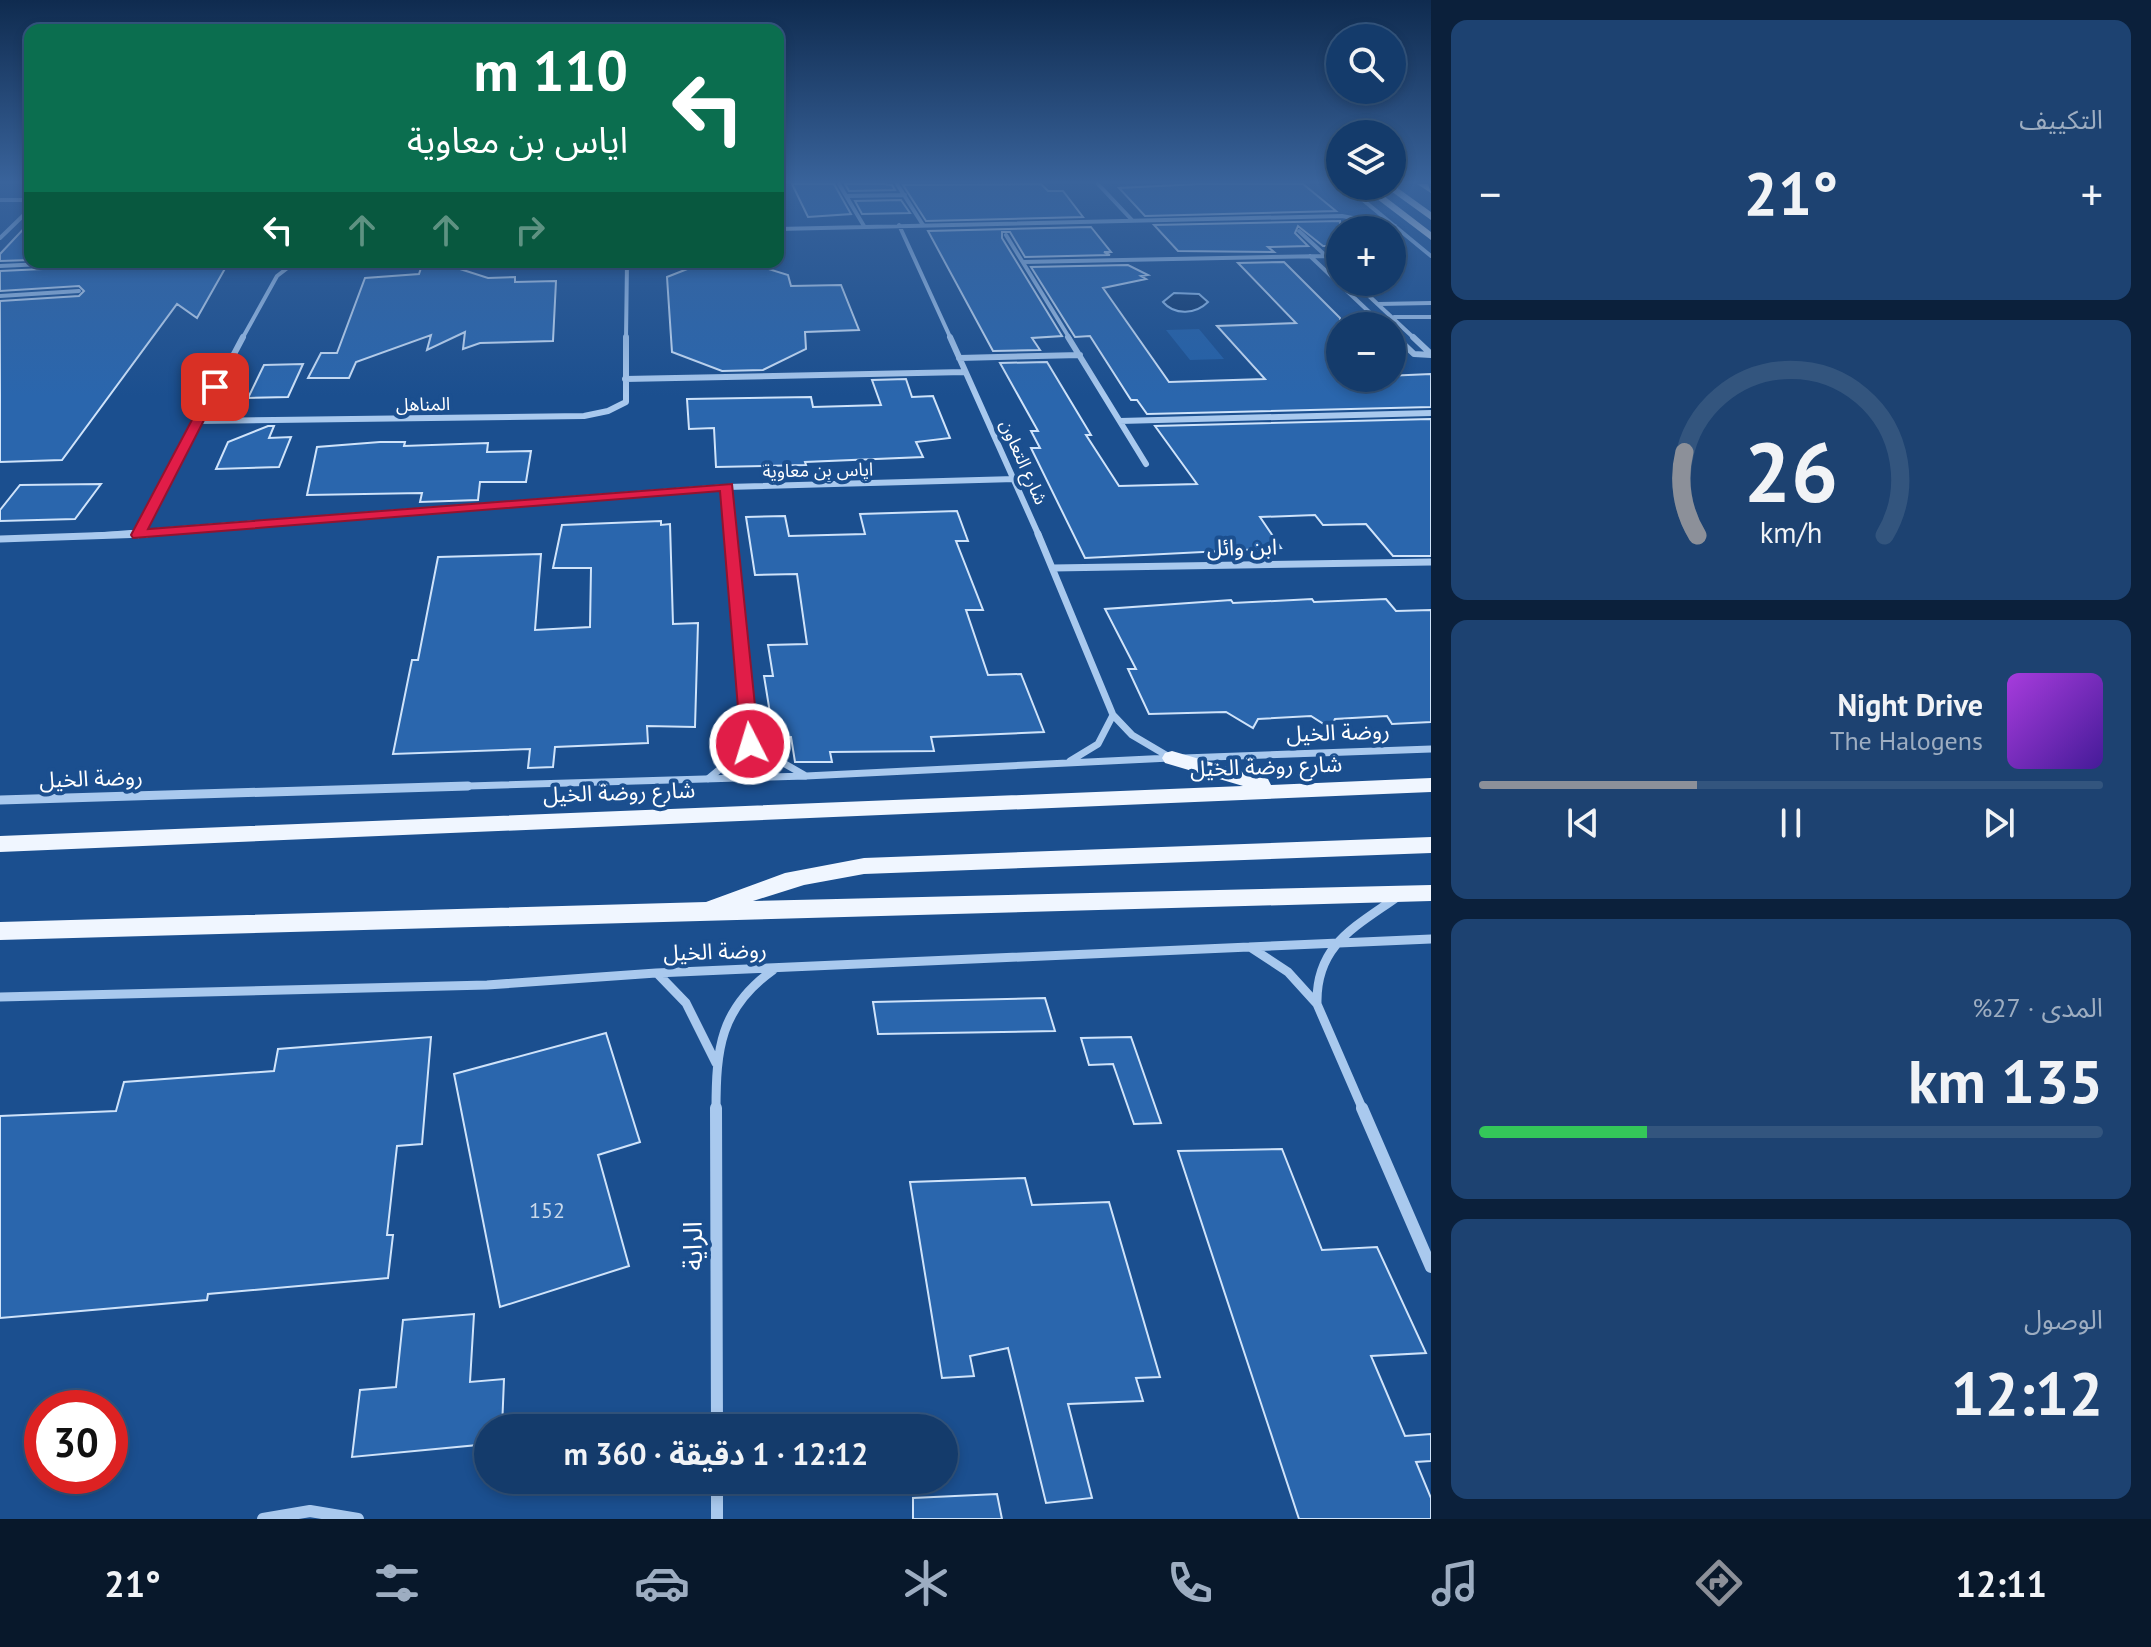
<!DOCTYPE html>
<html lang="ar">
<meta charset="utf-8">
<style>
body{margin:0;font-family:"PT Sans","Noto Sans Arabic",sans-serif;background:#1d4271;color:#f1f3f6;direction:rtl;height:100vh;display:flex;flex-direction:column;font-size:30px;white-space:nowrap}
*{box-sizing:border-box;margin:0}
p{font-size:26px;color:#9dadc1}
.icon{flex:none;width:44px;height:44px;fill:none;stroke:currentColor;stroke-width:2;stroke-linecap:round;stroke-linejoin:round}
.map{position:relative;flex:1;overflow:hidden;direction:ltr}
.details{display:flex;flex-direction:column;gap:20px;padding:20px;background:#0b203b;width:720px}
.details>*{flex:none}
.guide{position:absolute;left:24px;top:24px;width:760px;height:244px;border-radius:16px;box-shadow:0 4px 12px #0003,0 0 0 2px #33557e;direction:rtl;background:#0b6e4f;color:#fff;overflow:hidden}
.controls{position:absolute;left:1326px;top:24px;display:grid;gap:16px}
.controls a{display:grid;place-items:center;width:80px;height:80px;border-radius:50%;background:#143b6b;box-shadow:0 4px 12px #0003,0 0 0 2px #33557e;font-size:40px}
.speed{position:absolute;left:24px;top:1390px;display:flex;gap:16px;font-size:40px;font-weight:700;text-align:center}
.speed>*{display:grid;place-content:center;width:104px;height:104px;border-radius:50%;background:#143b6b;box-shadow:0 4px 12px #0003,0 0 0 2px #33557e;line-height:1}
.speed .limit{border:12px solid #d22;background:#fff;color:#111}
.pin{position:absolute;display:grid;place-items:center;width:68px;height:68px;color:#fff;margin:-34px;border-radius:16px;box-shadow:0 4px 12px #0006}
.me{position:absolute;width:88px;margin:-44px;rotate:355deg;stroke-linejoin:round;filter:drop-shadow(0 0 6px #0008)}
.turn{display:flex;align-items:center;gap:28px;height:168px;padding:0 24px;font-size:36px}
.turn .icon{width:104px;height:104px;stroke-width:2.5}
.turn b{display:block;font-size:56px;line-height:68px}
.lanes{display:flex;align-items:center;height:76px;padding:0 24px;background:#0003;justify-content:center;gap:40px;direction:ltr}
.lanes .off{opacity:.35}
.big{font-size:60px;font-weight:700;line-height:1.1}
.details .tile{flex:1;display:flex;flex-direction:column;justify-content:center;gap:12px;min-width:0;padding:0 28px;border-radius:16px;background:#1d4271}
.details .dial{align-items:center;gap:0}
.dial svg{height:208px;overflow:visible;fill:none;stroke:#33557e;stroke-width:7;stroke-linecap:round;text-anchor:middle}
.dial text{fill:#f1f3f6;stroke:none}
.song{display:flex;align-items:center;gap:24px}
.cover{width:96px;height:96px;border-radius:12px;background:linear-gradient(135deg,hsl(280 70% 55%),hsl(260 70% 35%))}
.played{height:8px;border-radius:4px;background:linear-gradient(90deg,#8c9099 35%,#33557e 35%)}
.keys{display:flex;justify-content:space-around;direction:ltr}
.heat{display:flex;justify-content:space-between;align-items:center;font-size:44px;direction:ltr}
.charge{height:12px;border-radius:6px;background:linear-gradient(90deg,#34c759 27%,#33557e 0)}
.trip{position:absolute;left:474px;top:1414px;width:484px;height:80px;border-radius:40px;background:#143b6b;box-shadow:0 4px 12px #0003,0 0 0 2px #33557e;font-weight:700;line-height:80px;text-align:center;direction:rtl}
.dock{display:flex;height:128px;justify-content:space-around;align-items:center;background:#08182b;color:#9dadc1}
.dock .icon{width:56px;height:56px}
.dock .current{color:#8c9099}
.dock b{font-size:36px;color:#f1f3f6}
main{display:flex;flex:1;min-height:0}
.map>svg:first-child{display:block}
.green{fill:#2461a8}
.water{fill:#123a6d;stroke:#9cc4f0;stroke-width:2}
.building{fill:#2a66ad;stroke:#cfe3fa;stroke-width:2}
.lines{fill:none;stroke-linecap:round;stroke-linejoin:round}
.minor-far4{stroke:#a9c9ee;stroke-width:4}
.minor-far3{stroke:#a9c9ee;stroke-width:6}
.minor-far2{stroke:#a9c9ee;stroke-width:7}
.minor-far1{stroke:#a9c9ee;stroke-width:9}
.minor{stroke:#a9c9ee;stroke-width:12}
.primary{fill:#f0f6ff;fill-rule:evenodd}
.route{fill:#e11d48;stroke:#92132f;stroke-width:2}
.labels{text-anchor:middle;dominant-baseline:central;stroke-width:8;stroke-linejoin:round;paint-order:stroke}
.far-street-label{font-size:18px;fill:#fff;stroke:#1b4f8f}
.street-label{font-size:22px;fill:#fff;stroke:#1b4f8f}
.near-number-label{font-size:22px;fill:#cad9ea}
.near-street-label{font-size:26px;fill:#fff;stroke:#1b4f8f}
</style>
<main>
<section class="details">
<div class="tile"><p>التكييف</p>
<div class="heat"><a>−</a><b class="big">21°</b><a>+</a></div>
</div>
<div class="tile dial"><svg viewBox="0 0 100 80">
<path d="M14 69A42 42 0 1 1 86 69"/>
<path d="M14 69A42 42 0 0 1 9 37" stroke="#8c9099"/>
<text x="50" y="56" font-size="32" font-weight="700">26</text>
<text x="50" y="72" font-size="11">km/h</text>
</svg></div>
<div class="tile">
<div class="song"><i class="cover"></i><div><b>Night Drive</b><p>The Halogens</p></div></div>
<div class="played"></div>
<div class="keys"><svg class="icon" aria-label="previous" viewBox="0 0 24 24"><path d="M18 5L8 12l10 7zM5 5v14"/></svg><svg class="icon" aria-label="pause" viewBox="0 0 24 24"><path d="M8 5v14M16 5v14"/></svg><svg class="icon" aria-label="next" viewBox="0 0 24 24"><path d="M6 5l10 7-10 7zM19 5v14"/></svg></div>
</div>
<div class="tile"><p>المدى · 27%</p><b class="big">135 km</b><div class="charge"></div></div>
<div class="tile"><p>الوصول</p><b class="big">12:12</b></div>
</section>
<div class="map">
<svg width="1431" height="1519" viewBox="0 0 1431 1519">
<rect width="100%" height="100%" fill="#1b4f8f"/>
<path class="green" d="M 1199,329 L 1224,359 L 1190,360 L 1166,330 Z"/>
<path class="water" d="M 1174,293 L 1199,294 L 1208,302 C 1196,314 1175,316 1163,302 Z"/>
<path class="building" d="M 792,184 L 834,184 L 851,214 L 808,217 Z
M 845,184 L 884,184 L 892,185 L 895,190 L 849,191 Z
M 1041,184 L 1048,191 L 1063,191 L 1083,217 L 926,221 L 903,185 Z
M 1199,184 L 1303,184 L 1336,211 L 1145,216 L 1119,188 Z
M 901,200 L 910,213 L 862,214 L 855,201 Z
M 1340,221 L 1340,246 L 1323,246 L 1298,226 L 1295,233 L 1308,246 L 1268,247 L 1274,252 L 1178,251 L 1154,225 Z
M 30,222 L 30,260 L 0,261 L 0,254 Z
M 1091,227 L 1111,252 L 1104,252 L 1110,255 L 1025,257 L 1010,232 L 1002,232 L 1002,238 L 1062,336 L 1032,338 L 1040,350 L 993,351 L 928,231 Z
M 91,262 L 158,262 L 158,267 L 227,265 L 197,318 L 177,304 L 62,460 L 0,462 L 0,301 L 79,296 L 84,291 L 79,286 L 0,291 L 0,271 L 86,267 Z
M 1284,262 L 1340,318 L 1340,378 L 1431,374 L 1431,407 L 1147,414 L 1137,400 L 1131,400 L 1090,336 L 1075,337 L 1031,267 L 1128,265 L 1148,275 L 1141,276 L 1146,279 L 1103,288 L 1169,382 L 1265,379 L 1217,326 L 1296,323 L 1238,263 Z
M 749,263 L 788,275 L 791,286 L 841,285 L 859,330 L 805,332 L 806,349 L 763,370 L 722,371 L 672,352 L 667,277 L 700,264 Z
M 461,264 L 460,269 L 488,278 L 515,277 L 515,282 L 556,281 L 553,341 L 480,343 L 463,349 L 465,332 L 427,350 L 431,335 L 356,362 L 349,378 L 308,378 L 321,353 L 337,353 L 365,278 L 419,274 L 422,265 Z
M 1047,362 L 1091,435 L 1086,435 L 1119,486 L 1197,484 L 1155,426 L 1431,419 L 1431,556 L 1393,556 L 1366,524 L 1323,525 L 1315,515 L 1260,517 L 1281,548 L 1085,558 L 1031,448 L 1040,448 L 1031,431 L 1038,431 L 1000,363 Z
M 303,364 L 288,397 L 248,398 L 264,365 Z
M 906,379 L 912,397 L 933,396 L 950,438 L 916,442 L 923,457 L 805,462 L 806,465 L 716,467 L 714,428 L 689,429 L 687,399 L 811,397 L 813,407 L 881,405 L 872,380 Z
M 268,426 L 274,426 L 269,438 L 291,437 L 279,467 L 216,469 L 228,442 Z
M 380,442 L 405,442 L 404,446 L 488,443 L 487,452 L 531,451 L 526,482 L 480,482 L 478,500 L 420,502 L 422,493 L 307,495 L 317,447 Z
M 101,484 L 75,519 L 0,521 L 0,510 L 20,485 Z
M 957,511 L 968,541 L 956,541 L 983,610 L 966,610 L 988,675 L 1021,674 L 1044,732 L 931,737 L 934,751 L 830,752 L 832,762 L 795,762 L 791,737 L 774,738 L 764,676 L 773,676 L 768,645 L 807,644 L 797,574 L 755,575 L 746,517 L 785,516 L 789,536 L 865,534 L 860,514 Z
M 661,521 L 661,525 L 670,524 L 673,624 L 698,623 L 695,727 L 647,726 L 648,743 L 555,747 L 553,767 L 528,768 L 530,749 L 393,754 L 412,660 L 418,660 L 438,557 L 541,554 L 535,630 L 590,627 L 591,568 L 553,568 L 562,525 Z
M 1312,599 L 1314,602 L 1386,599 L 1396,611 L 1431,610 L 1431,722 L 1392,724 L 1387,716 L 1335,719 L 1330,728 L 1311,716 L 1258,719 L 1253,728 L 1226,712 L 1149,714 L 1128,669 L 1136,669 L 1105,609 L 1231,600 L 1233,603 Z
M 1045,998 L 1055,1031 L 878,1034 L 873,1002 Z
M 606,1033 L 640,1142 L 598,1155 L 629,1266 L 500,1307 L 454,1074 Z
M 431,1037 L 422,1144 L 397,1146 L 387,1235 L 393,1235 L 388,1278 L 208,1294 L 207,1300 L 0,1318 L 0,1116 L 116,1111 L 124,1082 L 274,1071 L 278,1049 Z
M 1131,1037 L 1161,1123 L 1134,1124 L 1113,1064 L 1089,1065 L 1081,1038 Z
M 1282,1149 L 1322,1250 L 1377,1247 L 1426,1353 L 1371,1356 L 1405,1436 L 1431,1434 L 1431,1461 L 1416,1462 L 1431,1498 L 1431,1519 L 1299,1519 L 1178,1151 Z
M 1025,1178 L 1032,1205 L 1109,1202 L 1160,1377 L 1136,1378 L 1143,1401 L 1068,1404 L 1092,1498 L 1046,1503 L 1008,1348 L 970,1356 L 974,1376 L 942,1378 L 910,1182 Z
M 474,1314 L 470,1382 L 504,1379 L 502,1428 L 488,1428 L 488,1444 L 352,1457 L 360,1390 L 396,1387 L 403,1320 Z
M 997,1494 L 1002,1519 L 913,1519 L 913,1498 Z"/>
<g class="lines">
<path class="minor-far4" d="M 839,184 L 864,226
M 897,184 L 923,225
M 1098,184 L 1132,220
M 1346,186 L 1431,256
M 847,196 L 905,195
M 0,200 L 30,200
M 899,225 L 951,339
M 778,229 L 1342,216 L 1395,226
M 1299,231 L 1340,269
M 1006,235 L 1070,339
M 0,238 L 30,209
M 1310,256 L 1384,326
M 268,262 L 291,263
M 1023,262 L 1326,256
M 0,266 L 86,262
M 1354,282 L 1415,339
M 0,296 L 79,291
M 1378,304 L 1431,303
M 1394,317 L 1431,317
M 1392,334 L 1398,339
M 242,339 L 277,276 L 294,263
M 626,339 L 627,262"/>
<path class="minor-far3" d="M 950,337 L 1039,536
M 1068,337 L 1146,464
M 1396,337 L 1414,354 L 1431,355
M 1413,337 L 1431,354
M 959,358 L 1080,355
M 625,379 L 965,372
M 196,421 L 584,416 L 608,411 L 626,402 L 626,337
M 1120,421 L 1431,413
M 727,487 L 731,536
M 138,535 L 243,337
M 92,536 L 727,487 L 1015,479"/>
<path class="minor-far2" d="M 731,534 L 750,744
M 1038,534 L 1113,715 L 1132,735 L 1171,758
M 0,539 L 146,534
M 1053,568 L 1431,562
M 750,744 L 806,776
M 1184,758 L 1431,749
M 1070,761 L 1098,744 L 1113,715
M 708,779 L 750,744
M 401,788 L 806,776 L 1170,758"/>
<path class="minor-far1" d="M 0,800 L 468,786
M 1250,947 L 1288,972 L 1317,1004 L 1363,1110
M 657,973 L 686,1003 L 716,1063
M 0,997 L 487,985 L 656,973 L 1431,939
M 1317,1003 C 1316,945 1355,927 1397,897
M 716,1110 C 716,1049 720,1008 773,970"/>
<path class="minor" d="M 716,1108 L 717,1428
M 1362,1108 L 1431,1267
M 717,1480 L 717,1519
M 263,1519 L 310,1511 L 358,1519"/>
<path class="primary" d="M 1392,184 L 1431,212 L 1431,220 L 1384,186 Z
M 1417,184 L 1428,184 L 1431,193 Z
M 1360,186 L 1371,186 L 1431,232 L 1431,240 Z
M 1172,751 L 1268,779 L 1271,785 L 1431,778 L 1431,792 L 0,852 L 0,836 L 1243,786 L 1165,763 L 1162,758 L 1165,753 Z
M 1431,837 L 1431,853 L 864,874 L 804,885 L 753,901 L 1431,885 L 1431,901 L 0,940 L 0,922 L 706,902 L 785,873 L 864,858 Z"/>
</g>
<linearGradient id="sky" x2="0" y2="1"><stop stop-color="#0f2b4f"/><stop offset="0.46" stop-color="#39639b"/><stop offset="1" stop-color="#39639b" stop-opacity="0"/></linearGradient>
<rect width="1431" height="396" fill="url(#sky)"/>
<path class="route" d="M 211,384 L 221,387 L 148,529 L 732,484 L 759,744 L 757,748 L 744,748 L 741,744 L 720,491 L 133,538 L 131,535 Z"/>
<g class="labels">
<g class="far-street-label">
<text transform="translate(423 404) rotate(-1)">المناهل</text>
<text transform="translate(1024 462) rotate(66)">شارع التعاون</text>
<text transform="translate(818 470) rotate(-1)">اياس بن معاوية</text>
</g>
<g class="street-label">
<text transform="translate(1242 547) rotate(-1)">ابن وائل</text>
<text transform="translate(1338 732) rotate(-2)">روضة الخيل</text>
<text transform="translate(1266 766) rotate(-2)">شارع روضة الخيل</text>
<text transform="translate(91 778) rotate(-2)">روضة الخيل</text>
<text transform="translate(619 792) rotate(-2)">شارع روضة الخيل</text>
<text transform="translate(715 951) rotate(-2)">روضة الخيل</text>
</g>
<g class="near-number-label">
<text x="547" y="1210">152</text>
</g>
<g class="near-street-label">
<text transform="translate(692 1246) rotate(-90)">الراية</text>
</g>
</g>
</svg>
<div class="controls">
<a><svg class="icon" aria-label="search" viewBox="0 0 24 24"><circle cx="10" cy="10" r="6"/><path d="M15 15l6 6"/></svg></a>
<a><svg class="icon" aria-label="layers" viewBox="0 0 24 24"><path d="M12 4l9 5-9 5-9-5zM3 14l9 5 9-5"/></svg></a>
<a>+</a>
<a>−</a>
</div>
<div class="speed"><div class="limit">30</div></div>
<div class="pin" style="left:215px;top:387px;background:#d93025"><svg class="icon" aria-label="arrive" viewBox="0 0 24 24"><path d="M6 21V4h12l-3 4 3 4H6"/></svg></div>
<svg class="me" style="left:750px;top:744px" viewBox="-20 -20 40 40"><circle r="17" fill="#e11d48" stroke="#fff" stroke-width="3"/><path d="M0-11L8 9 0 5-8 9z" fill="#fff"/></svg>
<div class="trip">12:12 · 1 دقيقة · 360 m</div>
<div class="guide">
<div class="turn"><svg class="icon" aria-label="left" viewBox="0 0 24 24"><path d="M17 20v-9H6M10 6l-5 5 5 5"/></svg><div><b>110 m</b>اياس بن معاوية</div></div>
<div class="lanes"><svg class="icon" aria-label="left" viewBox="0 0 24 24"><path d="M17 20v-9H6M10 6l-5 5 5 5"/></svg><svg class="icon off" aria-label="ahead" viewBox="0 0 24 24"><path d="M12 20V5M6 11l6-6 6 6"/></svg><svg class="icon off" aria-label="ahead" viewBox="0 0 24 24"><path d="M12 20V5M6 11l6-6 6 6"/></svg><svg class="icon off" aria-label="right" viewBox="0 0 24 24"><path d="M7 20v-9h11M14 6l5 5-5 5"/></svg></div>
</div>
</div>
</main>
<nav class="dock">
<b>12:11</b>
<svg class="icon current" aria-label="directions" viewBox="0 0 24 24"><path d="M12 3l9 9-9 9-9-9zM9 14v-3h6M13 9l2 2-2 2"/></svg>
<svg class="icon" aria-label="music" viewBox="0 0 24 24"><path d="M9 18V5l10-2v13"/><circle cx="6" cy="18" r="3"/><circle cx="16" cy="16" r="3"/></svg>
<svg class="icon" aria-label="phone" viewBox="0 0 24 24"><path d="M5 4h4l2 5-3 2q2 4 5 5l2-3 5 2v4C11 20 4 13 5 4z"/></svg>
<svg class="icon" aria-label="climate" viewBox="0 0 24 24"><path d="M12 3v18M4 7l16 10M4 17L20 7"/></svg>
<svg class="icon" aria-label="car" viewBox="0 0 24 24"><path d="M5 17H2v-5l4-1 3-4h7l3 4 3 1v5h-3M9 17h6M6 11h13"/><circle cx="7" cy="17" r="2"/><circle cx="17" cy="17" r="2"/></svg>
<svg class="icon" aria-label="filters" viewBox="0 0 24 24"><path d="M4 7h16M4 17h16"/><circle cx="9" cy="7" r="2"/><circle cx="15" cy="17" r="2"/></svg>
<b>21°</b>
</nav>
